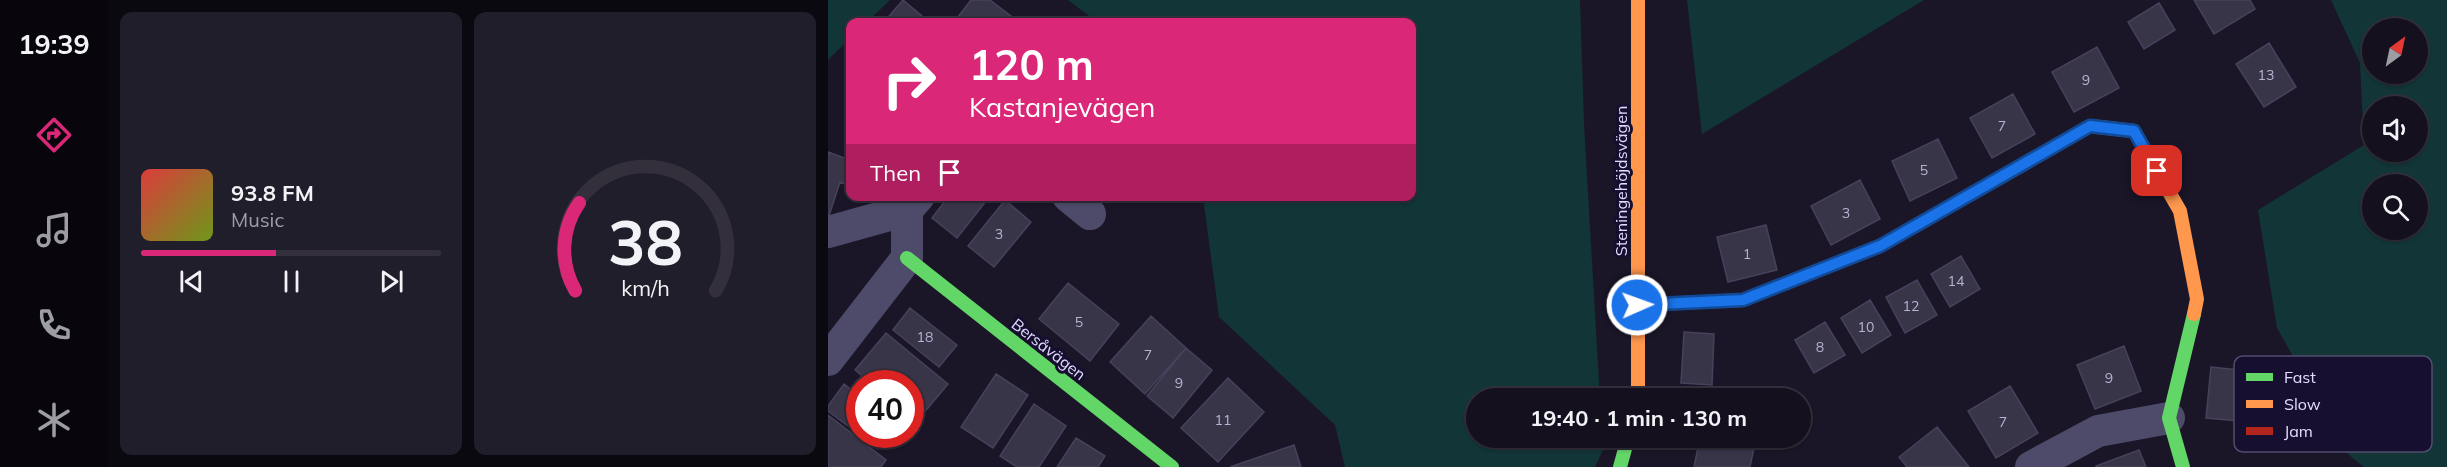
<!DOCTYPE html>
<meta charset="utf-8">
<style>
body{margin:0;font-family:Mulish,sans-serif;background:#211e2b;color:#f1f3f6;height:100vh;display:flex;flex-direction:column;font-size:22px;white-space:nowrap}
*{box-sizing:border-box;margin:0}
p{font-size:20px;color:#9d9da4}
.icon{flex:none;width:33px;height:33px;fill:none;stroke:currentColor;stroke-width:2;stroke-linecap:round;stroke-linejoin:round}
.map{position:relative;flex:1;overflow:hidden}
.side{display:flex;flex-direction:column;gap:12px;padding:12px;background:#0b0910;width:720px}
.side>*{flex:none}
.top-card{position:absolute;left:18px;top:18px;width:570px;height:183px;border-radius:12px;box-shadow:0 2px 4px #0004,0 0 0 2px #33303c;background:#db2777;color:#fff;overflow:hidden}
.needle{width:39px;rotate:33deg}
.controls{position:absolute;left:1534px;top:18px;display:grid;gap:12px}
.controls a{display:grid;place-items:center;width:66px;height:66px;border-radius:50%;background:#14101e;box-shadow:0 2px 4px #0004,0 0 0 2px #33303c;font-size:30px}
.speed{position:absolute;left:18px;top:370px;display:flex;gap:12px;font-size:30px;font-weight:700;text-align:center}
.speed>*{display:grid;place-content:center;width:78px;height:78px;border-radius:50%;background:#14101e;box-shadow:0 2px 4px #0004,0 0 0 2px #33303c;line-height:1}
.speed .limit{border:9px solid #d22;background:#fff;color:#111}
.pin{position:absolute;display:grid;place-items:center;width:51px;height:51px;color:#fff;margin:-26px;border-radius:12px;box-shadow:0 3px 9px #0006}
.me{position:absolute;width:66px;margin:-33px;rotate:88deg;stroke-linejoin:round;filter:drop-shadow(0 0 4px #0008)}
.turn{display:flex;align-items:center;gap:21px;height:126px;padding:0 24px;font-size:27px}
.turn .icon{width:78px;height:78px;stroke-width:2.5}
.turn b{display:block;font-size:42px;line-height:51px}
.then{display:flex;align-items:center;height:57px;padding:0 24px;background:#0003;gap:12px;font-size:22px}
.side .tile{flex:1;display:flex;flex-direction:column;justify-content:center;gap:9px;min-width:0;padding:0 21px;border-radius:12px;background:#211e2b}
.side .dial{align-items:center;gap:0}
.dial svg{height:156px;overflow:visible;fill:none;stroke:#33303c;stroke-width:7;stroke-linecap:round;text-anchor:middle}
.dial text{fill:#f1f3f6;stroke:none}
.song{display:flex;align-items:center;gap:18px}
.cover{width:72px;height:72px;border-radius:9px;background:linear-gradient(135deg,hsl(0 70% 55%),hsl(80 70% 35%))}
.played{height:6px;border-radius:3px;background:linear-gradient(90deg,#db2777 45%,#33303c 45%)}
.keys{display:flex;justify-content:space-around;direction:ltr}
.side .tiles{flex:1;display:grid;gap:12px;grid-template-columns:repeat(2,1fr)}
.trip{position:absolute;left:638px;top:388px;width:345px;height:60px;border-radius:30px;background:#14101e;box-shadow:0 2px 4px #0004,0 0 0 2px #33303c;font-weight:700;line-height:60px;text-align:center}
main{display:flex;flex:1;min-height:0}
.menu{display:flex;flex-direction:column;width:108px;justify-content:space-around;align-items:center;background:#08060c;color:#9d9da4}
.menu .icon{width:42px;height:42px}
.menu .selected{color:#db2777}
.menu b{font-size:27px;color:#f1f3f6}
.map>svg:first-child{display:block}
.green{fill:#123537;fill-rule:evenodd}
.building{fill:#393549;stroke:#47415b;stroke-width:1.5}
.lines{fill:none;stroke-linecap:round;stroke-linejoin:round}
.street{stroke:#4d4b69;stroke-width:32}
.fast{stroke:#63d668;stroke-width:14}
.slow{stroke:#ff974d;stroke-width:14}
.jam{stroke:#b3261e;stroke-width:14}
.route-casing{stroke:#114b97;stroke-width:15}
.route{stroke:#1a73e8;stroke-width:10}
.labels{text-anchor:middle;dominant-baseline:central;stroke-width:6;stroke-linejoin:round;paint-order:stroke}
.number-label{font-size:14px;fill:#b8b3d2}
.street-label{font-size:16px;fill:#e2ddff;stroke:#160f2f}
.key{fill:#160f2f;stroke:#534d6d;stroke-width:1.5}
.key-label{font-size:16px;fill:#e2ddff}
</style>
<main>
<nav class="menu">
<b>19:39</b>
<svg class="icon selected" aria-label="directions" viewBox="0 0 24 24"><path d="M12 3l9 9-9 9-9-9zM9 14v-3h6M13 9l2 2-2 2"/></svg>
<svg class="icon" aria-label="music" viewBox="0 0 24 24"><path d="M9 18V5l10-2v13"/><circle cx="6" cy="18" r="3"/><circle cx="16" cy="16" r="3"/></svg>
<svg class="icon" aria-label="phone" viewBox="0 0 24 24"><path d="M5 4h4l2 5-3 2q2 4 5 5l2-3 5 2v4C11 20 4 13 5 4z"/></svg>
<svg class="icon" aria-label="climate" viewBox="0 0 24 24"><path d="M12 3v18M4 7l16 10M4 17L20 7"/></svg>
</nav>
<section class="side">
<div class="tiles">
<div class="tile">
<div class="song"><i class="cover"></i><div><b>93.8 FM</b><p>Music</p></div></div>
<div class="played"></div>
<div class="keys"><svg class="icon" aria-label="previous" viewBox="0 0 24 24"><path d="M18 5L8 12l10 7zM5 5v14"/></svg><svg class="icon" aria-label="pause" viewBox="0 0 24 24"><path d="M8 5v14M16 5v14"/></svg><svg class="icon" aria-label="next" viewBox="0 0 24 24"><path d="M6 5l10 7-10 7zM19 5v14"/></svg></div>
</div>
<div class="tile dial"><svg viewBox="0 0 100 80">
<path d="M14 69A42 42 0 1 1 86 69"/>
<path d="M14 69A42 42 0 0 1 16 24" stroke="#db2777"/>
<text x="50" y="56" font-size="32" font-weight="700">38</text>
<text x="50" y="72" font-size="11">km/h</text>
</svg></div>
</div>
</section>
<div class="map">
<svg width="1619" height="467" viewBox="0 0 1619 467">
<rect width="100%" height="100%" fill="#1a1628"/>
<path class="green" d="M 0,0 L 62,0 L 39,22 L 22,22 L 22,38 L 0,60 Z
M 240,0 L 752,0 L 756,124 L 772,399 L 648,399 L 648,438 L 774,438 L 775,450 L 767,467 L 517,467 L 507,425 L 391,317 L 375,197 L 584,196 L 584,22 L 269,22 Z
M 859,0 L 1096,0 L 874,134 Z
M 1503,0 L 1619,0 L 1619,467 L 1536,467 L 1521,455 L 1449,328 L 1430,210 L 1536,145 L 1532,63 ZM 1545,28 L 1590,28 L 1590,74 L 1545,74 ZM 1545,106 L 1590,106 L 1590,152 L 1545,152 ZM 1545,184 L 1590,184 L 1590,230 L 1545,230 Z"/>
<path class="building" d="M 75,0 L 100,21 L 98,22 L 56,22 Z
M 143,0 L 162,0 L 184,17 L 180,22 L 126,22 Z
M 1366,0 L 1422,0 L 1427,9 L 1386,34 Z
M 1331,3 L 1347,30 L 1316,49 L 1300,22 Z
M 1441,43 L 1468,87 L 1436,107 L 1408,64 Z
M 1269,47 L 1291,88 L 1246,112 L 1224,72 Z
M 1185,94 L 1207,134 L 1164,158 L 1142,118 Z
M 1110,139 L 1129,178 L 1082,201 L 1064,161 Z
M 0,152 L 22,160 L 22,186 L 12,182 L 0,219 Z
M 1032,180 L 1052,219 L 1003,245 L 983,206 Z
M 121,196 L 162,196 L 129,238 L 104,218 Z
M 177,200 L 203,222 L 166,267 L 140,246 Z
M 938,225 L 949,270 L 900,282 L 889,237 Z
M 1133,256 L 1152,289 L 1122,307 L 1103,274 Z
M 1089,280 L 1109,315 L 1077,333 L 1058,297 Z
M 240,283 L 291,324 L 262,361 L 211,319 Z
M 1042,300 L 1063,335 L 1034,353 L 1013,318 Z
M 82,308 L 129,345 L 111,367 L 65,330 Z
M 323,316 L 358,348 L 317,394 L 282,362 Z
M 997,322 L 1017,355 L 986,373 L 967,340 Z
M 856,332 L 886,334 L 884,385 L 853,383 Z
M 58,333 L 120,384 L 89,421 L 82,416 L 82,384 L 44,384 L 27,370 Z
M 1296,346 L 1313,391 L 1267,409 L 1249,365 Z
M 358,348 L 384,370 L 345,418 L 319,396 Z
M 1383,367 L 1438,373 L 1433,423 L 1378,418 Z
M 168,374 L 200,395 L 165,448 L 133,427 Z
M 400,378 L 436,412 L 390,462 L 353,428 Z
M 16,384 L 32,396 L 32,435 L 0,411 L 0,406 Z
M 1182,386 L 1210,433 L 1168,458 L 1140,411 Z
M 206,404 L 238,426 L 211,467 L 189,467 L 172,456 Z
M 0,415 L 58,460 L 53,467 L 0,467 Z
M 1109,427 L 1141,467 L 1079,467 L 1071,457 Z
M 32,435 L 60,435 L 50,449 Z
M 248,438 L 277,456 L 270,467 L 229,467 Z
M 872,438 L 928,438 L 922,467 L 866,467 Z
M 466,445 L 473,467 L 402,467 Z
M 1311,450 L 1318,467 L 1268,467 L 1268,466 Z"/>
<g class="lines">
<path class="street" d="M 240,196 L 262,214
M 0,232 L 79,210
M 0,360 L 79,258 L 79,210 L 91,196
M 1203,467 L 1270,431 L 1341,418"/>
<path class="fast" d="M 79,258 L 344,467
M 792,467 L 800,438
M 1355,467 L 1341,418 L 1366,314"/>
<path class="slow" d="M 810,0 L 810,399
M 1166,181 L 1262,126 L 1306,131 L 1352,211 L 1369,299 L 1366,314"/>
<path class="jam" d="M 809,305 L 915,300 L 1052,246 L 1166,181"/>
</g>
<g class="lines">
<defs>
<path id="route" d="M 809,305 L 915,300 L 1052,246 L 1262,126 L 1306,131 L 1329,171"/>
</defs>
<use href="#route" class="route-casing"/>
<use href="#route" class="route"/>
</g>
<g class="labels">
<g class="number-label">
<text x="1438" y="75">13</text>
<text x="1258" y="80">9</text>
<text x="1174" y="126">7</text>
<text x="1096" y="170">5</text>
<text x="1018" y="213">3</text>
<text x="171" y="234">3</text>
<text x="919" y="254">1</text>
<text x="1128" y="281">14</text>
<text x="1083" y="306">12</text>
<text x="251" y="322">5</text>
<text x="1038" y="327">10</text>
<text x="97" y="337">18</text>
<text x="992" y="347">8</text>
<text x="320" y="355">7</text>
<text x="1281" y="378">9</text>
<text x="351" y="383">9</text>
<text x="395" y="420">11</text>
<text x="1175" y="422">7</text>
</g>
<g class="street-label">
<text transform="translate(793 181) rotate(-90)">Steningehöjdsvägen</text>
<text transform="translate(221 349) rotate(38)">Bersåvägen</text>
</g>
</g>
<rect x="1406" y="356" width="198" height="96" rx="9" class="key"/>
<rect x="1418" y="373" width="27" height="8" fill="#63d668"/>
<rect x="1418" y="400" width="27" height="8" fill="#ff974d"/>
<rect x="1418" y="427" width="27" height="8" fill="#b3261e"/>
<g class="key-label">
<text x="1456" y="383">Fast</text>
<text x="1456" y="410">Slow</text>
<text x="1456" y="437">Jam</text>
</g>
</svg>
<div class="controls">
<a><svg class="needle" viewBox="-14 -14 28 28"><path d="M0-13l5 13h-10z" fill="#e53935"/><path d="M0 13l5-13h-10z" fill="#9d9da4"/></svg></a>
<a><svg class="icon" aria-label="sound" viewBox="0 0 24 24"><path d="M4 9h4l5-4v14l-5-4H4zM17 9q2 3 0 6"/></svg></a>
<a><svg class="icon" aria-label="search" viewBox="0 0 24 24"><circle cx="10" cy="10" r="6"/><path d="M15 15l6 6"/></svg></a>
</div>
<div class="speed"><div class="limit">40</div></div>
<div class="pin" style="left:1329px;top:171px;background:#d93025"><svg class="icon" aria-label="arrive" viewBox="0 0 24 24"><path d="M6 21V4h12l-3 4 3 4H6"/></svg></div>
<svg class="me" style="left:809px;top:305px" viewBox="-20 -20 40 40"><circle r="17" fill="#1a73e8" stroke="#fff" stroke-width="3"/><path d="M0-11L8 9 0 5-8 9z" fill="#fff"/></svg>
<div class="trip">19:40 · 1 min · 130 m</div>
<div class="top-card">
<div class="turn"><svg class="icon" aria-label="right" viewBox="0 0 24 24"><path d="M7 20v-9h11M14 6l5 5-5 5"/></svg><div><b>120 m</b>Kastanjevägen</div></div>
<div class="then">Then<svg class="icon" aria-label="arrive" viewBox="0 0 24 24"><path d="M6 21V4h12l-3 4 3 4H6"/></svg></div>
</div>
</div>
</main>
